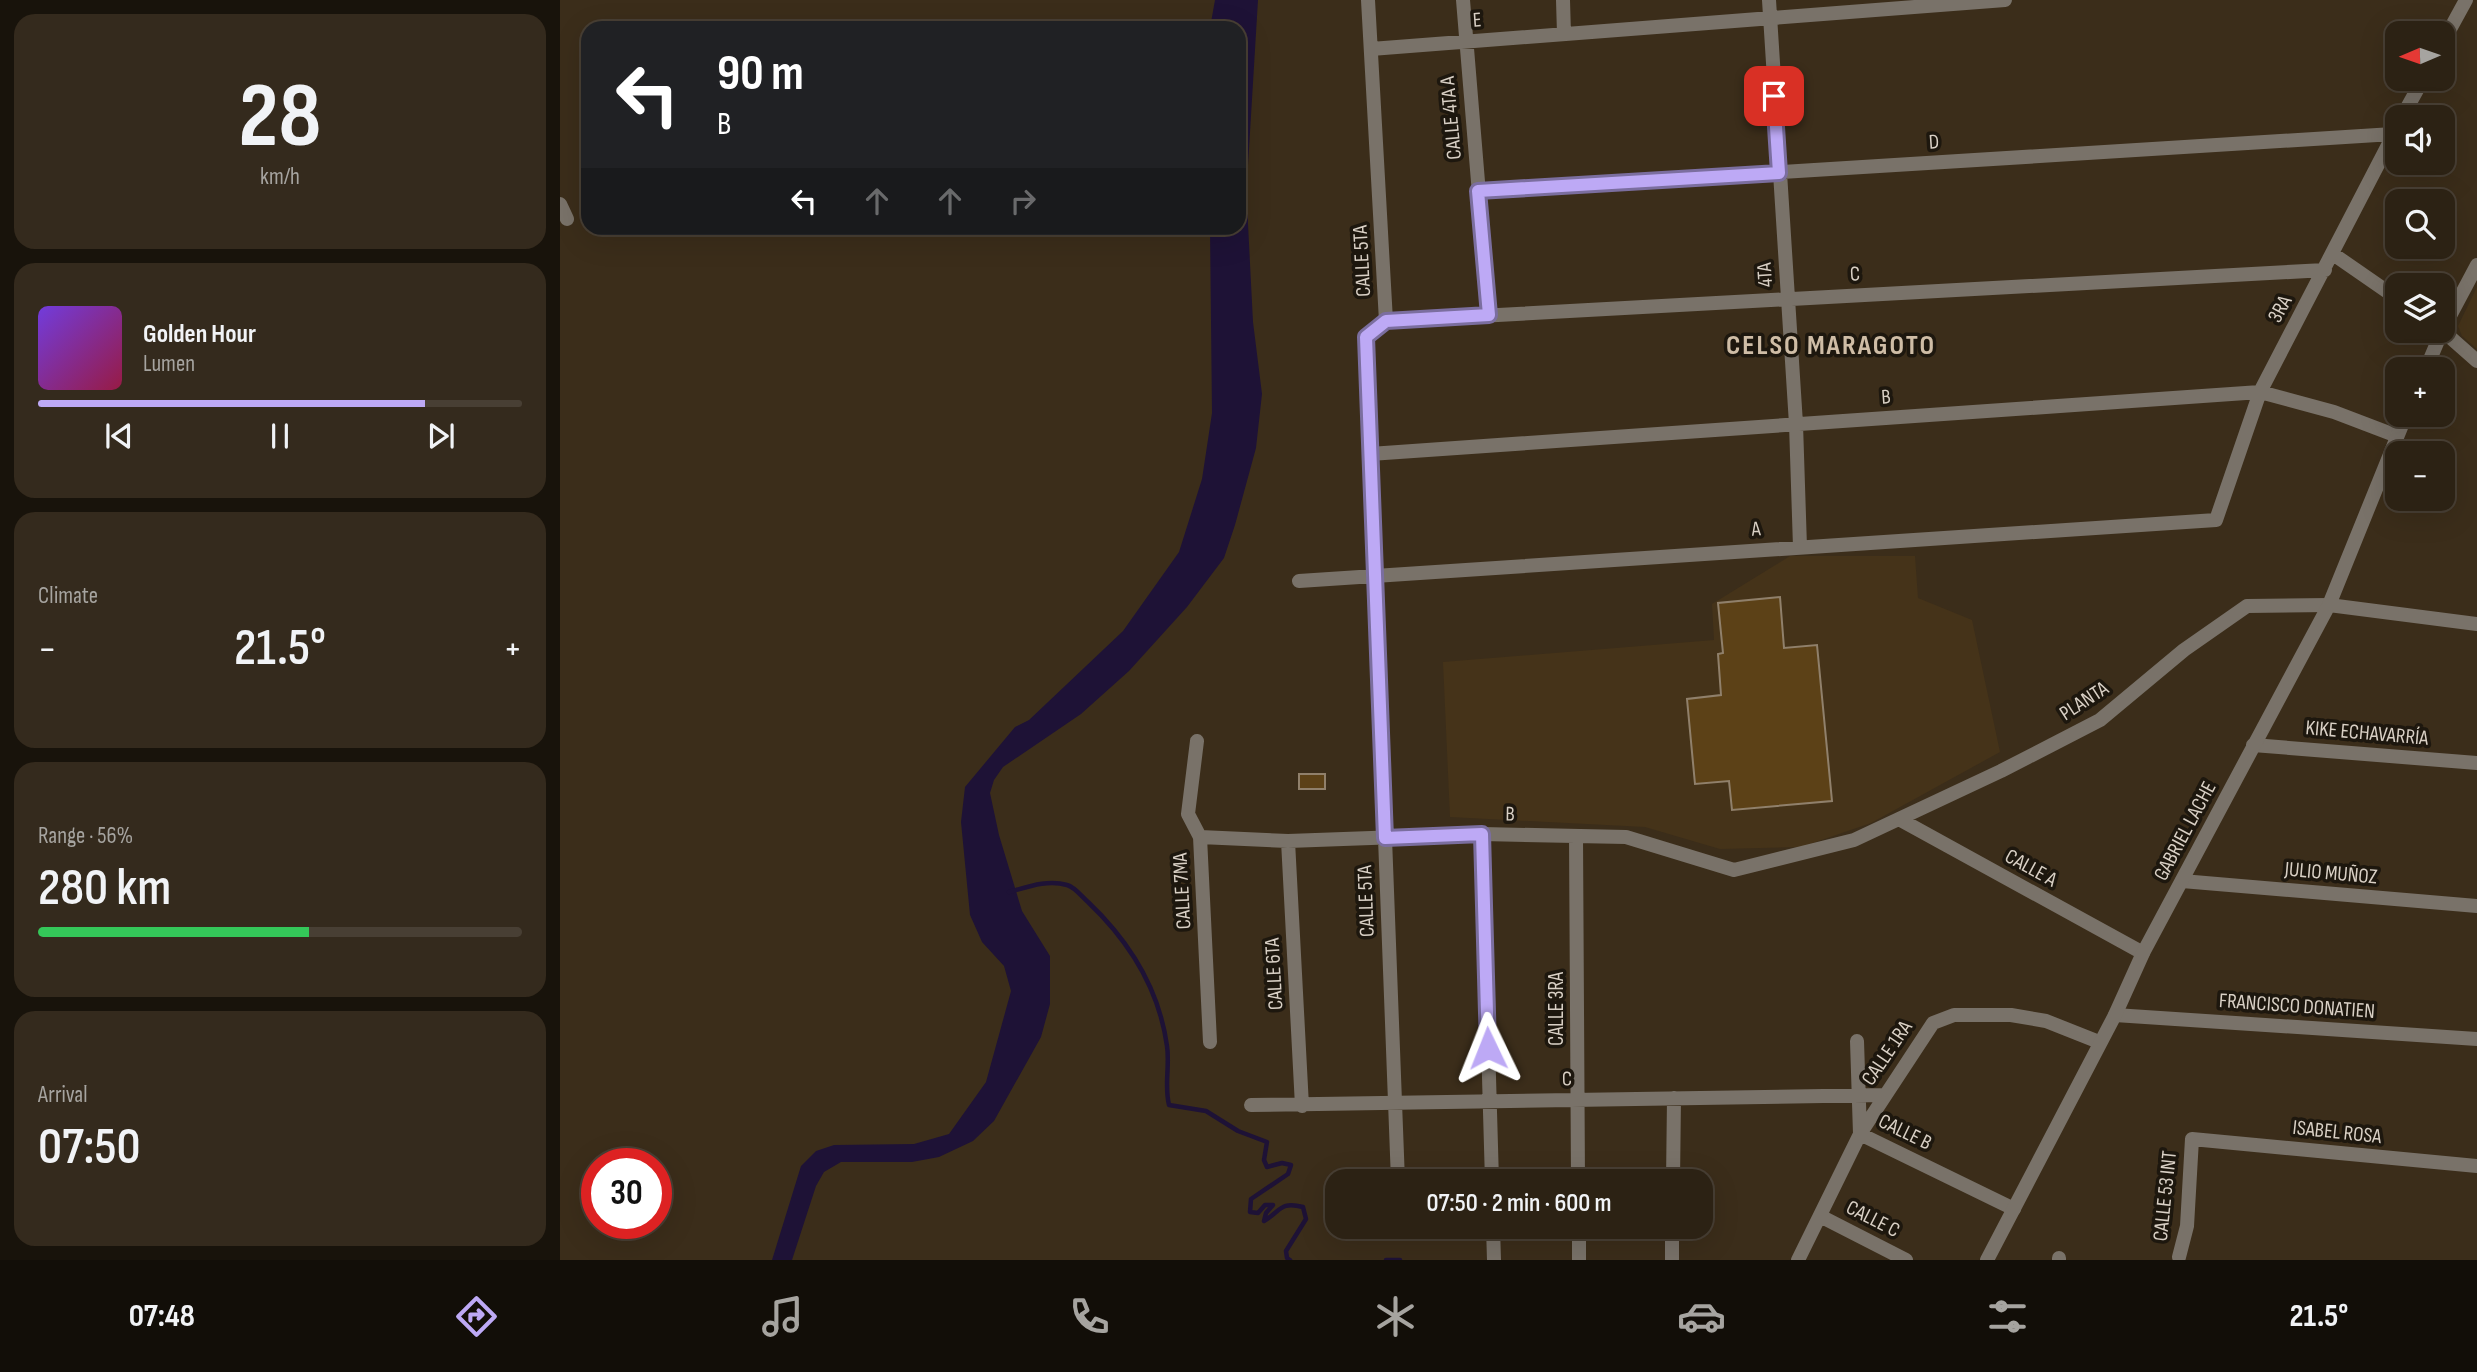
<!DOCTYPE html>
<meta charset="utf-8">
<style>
body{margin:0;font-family:"Sofia Sans Condensed",sans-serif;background:#342a1d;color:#f1f3f6;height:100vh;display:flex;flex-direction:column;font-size:26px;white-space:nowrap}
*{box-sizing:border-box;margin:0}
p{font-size:23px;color:#a6a4a0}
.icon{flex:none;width:38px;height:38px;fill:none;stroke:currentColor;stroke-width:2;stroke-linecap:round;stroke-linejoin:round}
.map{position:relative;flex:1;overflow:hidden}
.details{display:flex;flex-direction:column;gap:14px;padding:14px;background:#18130b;width:560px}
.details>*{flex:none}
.banner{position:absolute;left:21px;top:21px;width:665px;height:214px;border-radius:21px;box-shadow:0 7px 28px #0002,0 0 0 2px #483f34;background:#202124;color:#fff;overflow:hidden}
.needle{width:46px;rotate:268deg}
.tools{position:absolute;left:1825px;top:21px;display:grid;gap:14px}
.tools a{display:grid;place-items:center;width:70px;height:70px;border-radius:14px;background:#2c2214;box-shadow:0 7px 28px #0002,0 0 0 2px #483f34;font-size:35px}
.speed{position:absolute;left:21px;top:1148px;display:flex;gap:14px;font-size:35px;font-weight:700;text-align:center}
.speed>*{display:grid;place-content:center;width:91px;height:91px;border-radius:50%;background:#2c2214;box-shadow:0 7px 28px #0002,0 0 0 2px #483f34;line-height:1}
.speed .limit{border:10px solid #d22;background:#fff;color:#111}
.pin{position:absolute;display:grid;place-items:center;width:60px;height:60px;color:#fff;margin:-30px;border-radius:14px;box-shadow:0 4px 10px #0006}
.me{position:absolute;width:77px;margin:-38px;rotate:358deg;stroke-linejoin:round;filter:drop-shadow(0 0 5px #0008)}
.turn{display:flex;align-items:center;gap:24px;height:147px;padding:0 21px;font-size:32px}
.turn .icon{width:91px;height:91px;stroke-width:2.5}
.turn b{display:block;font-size:49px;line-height:60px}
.lanes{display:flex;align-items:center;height:66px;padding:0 21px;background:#0003;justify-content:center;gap:35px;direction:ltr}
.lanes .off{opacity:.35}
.big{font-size:52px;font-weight:600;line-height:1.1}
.details .card{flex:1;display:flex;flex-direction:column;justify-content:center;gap:10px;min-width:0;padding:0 24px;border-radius:21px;background:#342a1d}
.details .dial{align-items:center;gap:0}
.dial b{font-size:91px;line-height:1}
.song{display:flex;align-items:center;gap:21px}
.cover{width:84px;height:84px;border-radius:10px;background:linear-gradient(135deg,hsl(260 70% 55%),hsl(340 70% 35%))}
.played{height:7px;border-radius:4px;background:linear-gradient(90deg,#bda9f5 80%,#483f34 80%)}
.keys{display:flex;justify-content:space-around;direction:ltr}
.heat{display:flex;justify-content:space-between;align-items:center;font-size:38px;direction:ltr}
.charge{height:10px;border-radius:5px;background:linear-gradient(90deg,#34c759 56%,#483f34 0)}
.trip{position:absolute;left:765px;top:1169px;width:388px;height:70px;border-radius:21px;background:#2c2214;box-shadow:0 7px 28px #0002,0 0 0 2px #483f34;font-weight:600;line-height:70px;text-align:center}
.tabs{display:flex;height:112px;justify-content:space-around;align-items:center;background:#120e08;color:#a6a4a0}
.tabs .icon{width:49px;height:49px}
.tabs .active{color:#bda9f5}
.tabs b{font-size:32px;color:#f1f3f6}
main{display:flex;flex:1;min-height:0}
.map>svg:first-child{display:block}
.built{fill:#453319}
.water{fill:#1e1236}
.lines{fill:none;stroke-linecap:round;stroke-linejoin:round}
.stream{stroke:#1e1236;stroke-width:4.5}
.building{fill:#5c4117;stroke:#90806b;stroke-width:2}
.minor{stroke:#797269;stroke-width:14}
.tertiary{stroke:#797269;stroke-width:14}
.route-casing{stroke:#7b6e9f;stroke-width:18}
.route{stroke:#bda9f5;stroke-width:12}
.labels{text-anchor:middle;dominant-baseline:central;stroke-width:7;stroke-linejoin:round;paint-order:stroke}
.street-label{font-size:21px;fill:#d9d0c5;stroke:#1d170e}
.district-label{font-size:28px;font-weight:bold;letter-spacing:2px;fill:#cfbda6;stroke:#1d170e}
</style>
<main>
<section class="details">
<div class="card dial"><b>28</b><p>km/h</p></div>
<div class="card">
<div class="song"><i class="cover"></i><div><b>Golden Hour</b><p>Lumen</p></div></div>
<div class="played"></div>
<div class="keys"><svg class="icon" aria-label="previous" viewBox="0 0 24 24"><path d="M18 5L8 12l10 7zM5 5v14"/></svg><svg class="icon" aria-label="pause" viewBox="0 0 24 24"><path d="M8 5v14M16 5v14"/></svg><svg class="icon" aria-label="next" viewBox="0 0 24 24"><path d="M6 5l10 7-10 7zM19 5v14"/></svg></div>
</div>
<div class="card"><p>Climate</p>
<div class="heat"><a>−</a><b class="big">21.5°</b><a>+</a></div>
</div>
<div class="card"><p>Range · 56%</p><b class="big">280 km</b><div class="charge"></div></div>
<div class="card"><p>Arrival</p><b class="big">07:50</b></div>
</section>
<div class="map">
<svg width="1917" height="1260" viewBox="0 0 1917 1260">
<rect width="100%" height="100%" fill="#3b2d1a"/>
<path class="built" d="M 1917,287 L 1917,349 L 1902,336 L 1898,326 Z
M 1230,556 L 1355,556 L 1358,598 L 1412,620 L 1440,752 L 1311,823 L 1241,847 L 1160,849 L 1085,827 L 890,817 L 883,662 L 1154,640 L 1152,604 Z"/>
<path class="water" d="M 655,0 L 698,0 L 688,165 L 688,224 L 693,322 L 702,394 L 696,448 L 675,525 L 664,558 L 627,607 L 569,671 L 521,714 L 443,767 L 434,780 L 430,793 L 439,835 L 462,911 L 490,956 L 490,1004 L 481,1037 L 434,1121 L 413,1141 L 379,1157 L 352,1162 L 281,1162 L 264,1172 L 256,1186 L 232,1260 L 212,1260 L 241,1166 L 256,1151 L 274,1145 L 354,1144 L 389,1134 L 426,1082 L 451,991 L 444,966 L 422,942 L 410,915 L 401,822 L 405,787 L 455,727 L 469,720 L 563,631 L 619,552 L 642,479 L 652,413 L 650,228 L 679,228 L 679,28 L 650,28 Z"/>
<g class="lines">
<path class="stream" d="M 449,892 C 467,887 488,879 507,885 C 515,887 522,897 528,902 C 569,941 599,988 607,1046 C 610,1066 604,1085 609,1105 L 646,1111 L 678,1131 L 707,1142 L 704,1160 L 707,1167 L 722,1163 L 731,1165 L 728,1174 L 691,1199 L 690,1212 L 698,1213 L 705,1205 L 713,1205 L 706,1213 L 704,1221 C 721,1211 720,1201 743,1207 L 746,1219 L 726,1251 L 727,1258 L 730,1260
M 826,1260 L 840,1260"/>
</g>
<path class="building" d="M 1220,597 L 1224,648 L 1257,645 L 1272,801 L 1172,810 L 1169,781 L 1135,784 L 1127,699 L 1161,695 L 1158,654 L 1163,653 L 1158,603 Z
M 739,774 L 765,774 L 765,789 L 739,789 Z"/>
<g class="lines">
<path class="minor" d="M 808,0 L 826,321 L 806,337 L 838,1181
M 903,0 L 929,315
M 1003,0 L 1004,34
M 1209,0 L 1236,424 L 1240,547
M 1883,42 L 1906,0
M 811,49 L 1445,0
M 1842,117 L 1863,79
M 918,191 L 1833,134
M 0,204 L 7,219
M 1773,254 L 1838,299
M 826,321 L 1765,270
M 1883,329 L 1917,265
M 810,454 L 1700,392 L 1774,412 L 1837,436
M 739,581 L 1656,520 L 1700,392 L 1838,126
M 637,741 L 628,814 L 640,837 L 650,1042
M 1693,745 L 1917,763
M 1339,819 L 1583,953
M 922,834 L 932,1181
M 1016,836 L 1018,1181
M 640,837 L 728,841 L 922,834 L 1066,837 L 1174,870 L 1294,840 L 1441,771 L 1540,720 L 1624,650 L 1687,606 L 1769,605
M 728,841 L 742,1106
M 1622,881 L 1917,906
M 1555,1015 L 1917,1039
M 1297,1041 L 1300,1134 L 1454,1209
M 691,1105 L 1324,1095
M 1113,1181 L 1114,1098
M 1260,1216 L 1346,1260
M 933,1227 L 934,1260
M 1019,1227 L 1019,1260
M 1619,1257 L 1627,1226 L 1632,1139 L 1917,1166
M 1112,1260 L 1112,1227
M 1238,1260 L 1300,1134 L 1373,1023 L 1394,1015 L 1451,1015 L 1486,1021 L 1539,1042
M 1499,1260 L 1499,1258"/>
<path class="tertiary" d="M 1883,331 L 1917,361
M 1866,369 L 1882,331
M 1769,605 L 1917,624
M 1427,1260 L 1555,1015 L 1583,953 L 1769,605 L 1846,415"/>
</g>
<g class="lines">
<defs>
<path id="route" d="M 928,1048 L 922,834 L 825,838 L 806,337 L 826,321 L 929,315 L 918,191 L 1219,173 L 1214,96"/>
</defs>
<use href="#route" class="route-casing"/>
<use href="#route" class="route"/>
</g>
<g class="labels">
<g class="street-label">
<text transform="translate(917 20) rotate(-4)">E</text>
<text transform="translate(891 118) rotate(-95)">CALLE 4TA A</text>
<text transform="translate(1374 142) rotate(-4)">D</text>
<text transform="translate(802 261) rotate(-93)">CALLE 5TA</text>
<text transform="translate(1295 274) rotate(-3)">C</text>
<text transform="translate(1205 275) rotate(-94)">4TA</text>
<text transform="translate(1720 309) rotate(-62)">3RA</text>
<text transform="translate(1326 397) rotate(-4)">B</text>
<text transform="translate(1196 529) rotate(-4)">A</text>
<text transform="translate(1524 701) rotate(-33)">PLANTA</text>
<text transform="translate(1807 733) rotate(5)">KIKE ECHAVARRÍA</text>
<text transform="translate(950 814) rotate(1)">B</text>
<text transform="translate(1625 831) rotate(-62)">GABRIEL LACHE</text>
<text transform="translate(1471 868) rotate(29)">CALLE A</text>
<text transform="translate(1771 873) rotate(5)">JULIO MUÑOZ</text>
<text transform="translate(622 891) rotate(-93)">CALLE 7MA</text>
<text transform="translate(806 901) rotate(-92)">CALLE 5TA</text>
<text transform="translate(714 974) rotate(-93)">CALLE 6TA</text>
<text transform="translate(1737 1006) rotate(4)">FRANCISCO DONATIEN</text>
<text transform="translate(996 1009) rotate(-90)">CALLE 3RA</text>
<text transform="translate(1327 1053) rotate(-56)">CALLE 1RA</text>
<text transform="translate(1007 1079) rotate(-1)">C</text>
<text transform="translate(1345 1132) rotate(26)">CALLE B</text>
<text transform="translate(1777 1132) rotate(6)">ISABEL ROSA</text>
<text transform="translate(1605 1196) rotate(-84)">CALLE 53 INT</text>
<text transform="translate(1313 1219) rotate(27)">CALLE C</text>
</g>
<g class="district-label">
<text x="1271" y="345">CELSO MARAGOTO</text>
</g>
</g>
</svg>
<div class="tools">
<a><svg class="needle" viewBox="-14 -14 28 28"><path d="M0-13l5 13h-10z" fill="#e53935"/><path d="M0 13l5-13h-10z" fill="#a6a4a0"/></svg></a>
<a><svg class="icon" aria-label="sound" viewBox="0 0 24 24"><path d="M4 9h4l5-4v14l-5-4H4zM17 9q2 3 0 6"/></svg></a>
<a><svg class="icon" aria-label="search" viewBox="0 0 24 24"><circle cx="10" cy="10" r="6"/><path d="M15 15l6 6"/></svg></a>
<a><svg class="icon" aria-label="layers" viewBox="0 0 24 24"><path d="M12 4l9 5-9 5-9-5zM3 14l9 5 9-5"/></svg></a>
<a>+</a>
<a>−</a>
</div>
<div class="speed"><div class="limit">30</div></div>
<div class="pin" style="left:1214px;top:96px;background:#d93025"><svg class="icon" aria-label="arrive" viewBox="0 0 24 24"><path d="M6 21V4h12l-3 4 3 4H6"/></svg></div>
<svg class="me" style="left:928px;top:1048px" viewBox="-20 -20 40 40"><path d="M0-17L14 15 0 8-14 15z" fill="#bda9f5" stroke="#fff" stroke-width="4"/></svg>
<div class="trip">07:50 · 2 min · 600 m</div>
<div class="banner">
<div class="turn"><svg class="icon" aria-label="left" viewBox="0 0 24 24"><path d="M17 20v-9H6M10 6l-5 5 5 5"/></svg><div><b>90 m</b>B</div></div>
<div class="lanes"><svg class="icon" aria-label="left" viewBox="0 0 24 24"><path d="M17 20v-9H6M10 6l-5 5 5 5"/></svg><svg class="icon off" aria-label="ahead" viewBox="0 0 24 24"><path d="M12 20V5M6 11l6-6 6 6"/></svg><svg class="icon off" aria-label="ahead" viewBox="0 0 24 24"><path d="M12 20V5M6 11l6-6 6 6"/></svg><svg class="icon off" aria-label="right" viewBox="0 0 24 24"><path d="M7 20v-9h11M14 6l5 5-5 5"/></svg></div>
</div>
</div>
</main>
<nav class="tabs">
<b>07:48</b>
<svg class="icon active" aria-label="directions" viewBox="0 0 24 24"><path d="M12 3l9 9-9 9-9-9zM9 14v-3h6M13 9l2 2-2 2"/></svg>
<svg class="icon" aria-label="music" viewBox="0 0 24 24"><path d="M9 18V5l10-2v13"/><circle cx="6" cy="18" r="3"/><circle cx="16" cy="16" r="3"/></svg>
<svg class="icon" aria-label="phone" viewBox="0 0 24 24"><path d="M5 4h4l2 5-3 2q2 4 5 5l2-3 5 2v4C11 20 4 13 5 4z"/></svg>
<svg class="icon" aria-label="climate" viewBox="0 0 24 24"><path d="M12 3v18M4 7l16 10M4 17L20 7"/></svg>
<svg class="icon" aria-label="car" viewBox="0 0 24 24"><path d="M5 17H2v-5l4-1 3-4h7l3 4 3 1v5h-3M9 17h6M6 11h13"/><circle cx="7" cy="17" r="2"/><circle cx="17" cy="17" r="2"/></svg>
<svg class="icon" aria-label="filters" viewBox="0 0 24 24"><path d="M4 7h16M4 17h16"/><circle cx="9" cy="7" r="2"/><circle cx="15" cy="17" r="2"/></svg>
<b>21.5°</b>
</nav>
